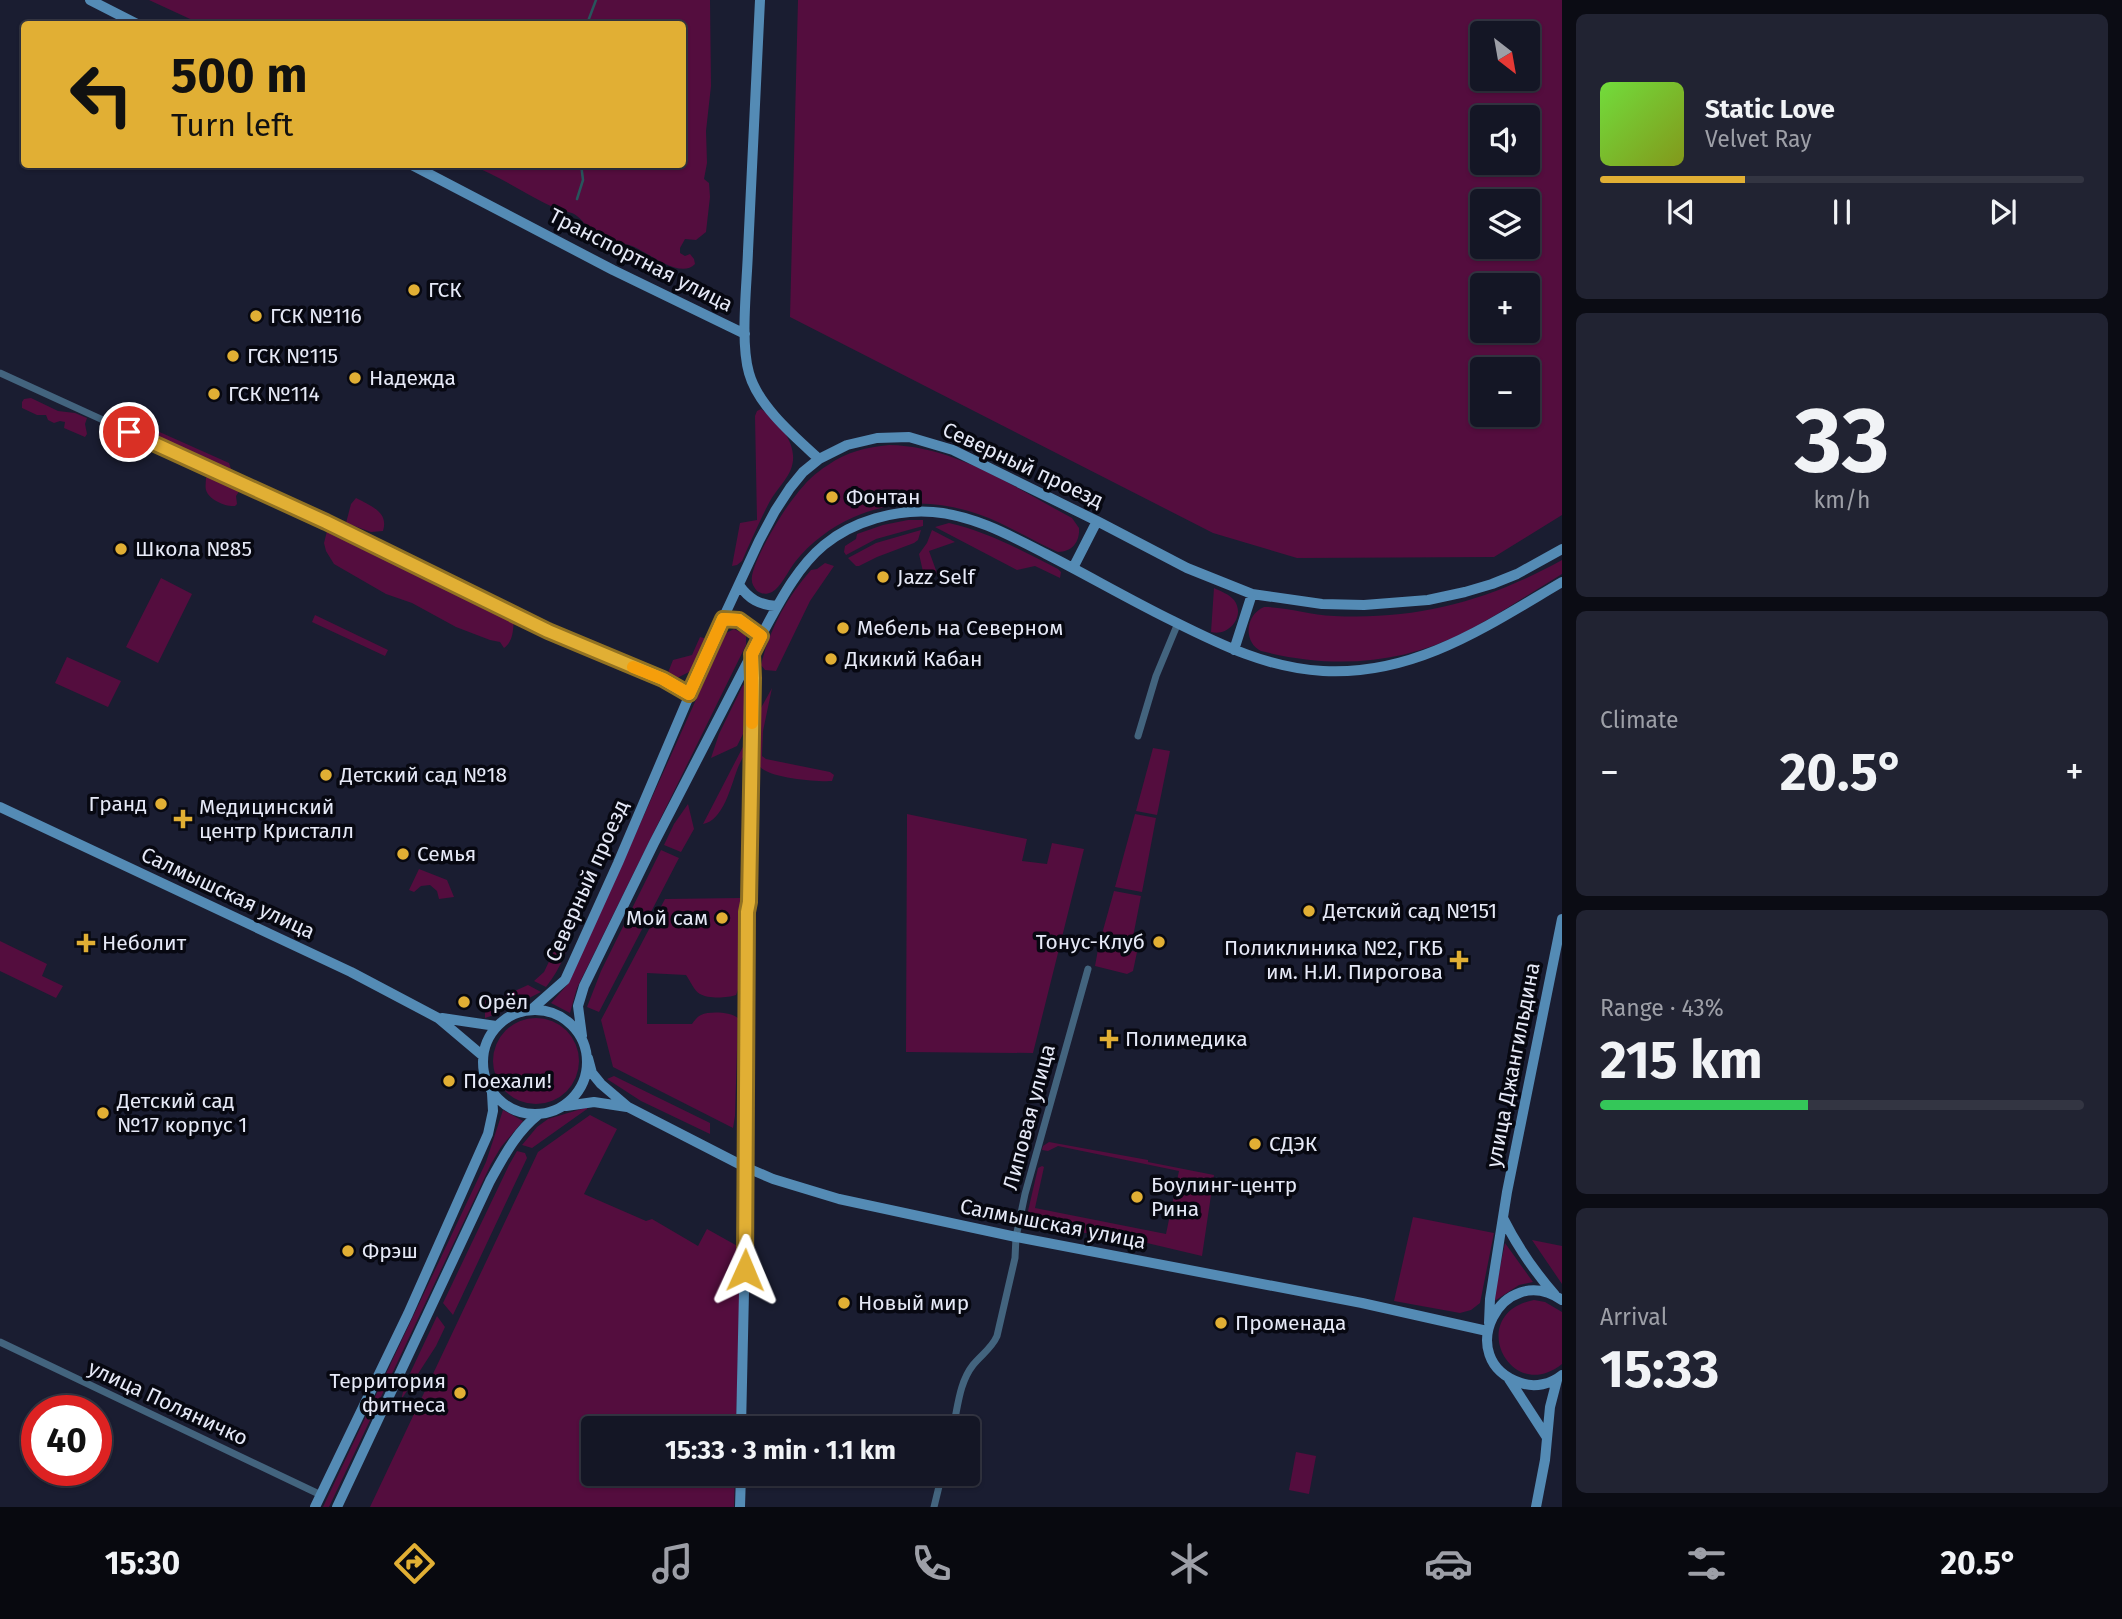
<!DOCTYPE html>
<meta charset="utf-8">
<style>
body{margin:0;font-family:"Fira Sans",sans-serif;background:#212332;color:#f1f3f6;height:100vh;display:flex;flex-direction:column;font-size:26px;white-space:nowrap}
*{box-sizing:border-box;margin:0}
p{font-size:23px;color:#9d9fa7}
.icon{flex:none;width:38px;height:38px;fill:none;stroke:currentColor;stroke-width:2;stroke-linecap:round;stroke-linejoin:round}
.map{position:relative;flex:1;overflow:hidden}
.sheet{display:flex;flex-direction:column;gap:14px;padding:14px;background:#0b0c14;width:560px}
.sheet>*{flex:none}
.hud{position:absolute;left:21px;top:21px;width:665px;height:147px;border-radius:7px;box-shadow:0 2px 5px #0004,0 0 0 2px #333542;background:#e1af34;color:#111;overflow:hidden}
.needle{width:46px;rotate:149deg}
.fabs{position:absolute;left:1470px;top:21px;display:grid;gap:14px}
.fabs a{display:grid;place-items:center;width:70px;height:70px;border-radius:7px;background:#141625;box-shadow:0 2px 5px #0004,0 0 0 2px #333542;font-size:35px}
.speed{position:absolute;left:21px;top:1395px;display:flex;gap:14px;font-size:35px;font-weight:700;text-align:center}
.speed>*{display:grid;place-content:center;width:91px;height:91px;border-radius:50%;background:#141625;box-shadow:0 2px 5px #0004,0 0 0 2px #333542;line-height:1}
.speed .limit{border:10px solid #d22;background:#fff;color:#111}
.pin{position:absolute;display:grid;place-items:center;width:60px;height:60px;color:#fff;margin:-30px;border:4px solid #fff;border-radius:50%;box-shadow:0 2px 7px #0007}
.me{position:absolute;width:77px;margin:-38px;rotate:1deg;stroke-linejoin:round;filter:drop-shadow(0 0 5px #0008)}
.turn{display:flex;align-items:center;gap:24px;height:147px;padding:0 35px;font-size:32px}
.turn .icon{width:91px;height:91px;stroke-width:2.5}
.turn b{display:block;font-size:49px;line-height:60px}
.big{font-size:52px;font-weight:700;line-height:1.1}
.sheet .widget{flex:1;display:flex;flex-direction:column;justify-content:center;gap:10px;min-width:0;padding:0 24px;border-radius:10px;background:#212332}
.sheet .dial{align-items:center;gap:0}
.dial b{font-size:91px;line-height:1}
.song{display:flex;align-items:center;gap:21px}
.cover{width:84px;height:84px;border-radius:10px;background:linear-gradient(135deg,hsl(100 70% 55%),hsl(70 70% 35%))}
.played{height:7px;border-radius:4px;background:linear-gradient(90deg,#e1af34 30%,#333542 30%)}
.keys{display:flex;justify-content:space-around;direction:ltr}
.heat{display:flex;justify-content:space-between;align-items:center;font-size:38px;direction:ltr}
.charge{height:10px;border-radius:5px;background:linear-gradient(90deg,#34c759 43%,#333542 0)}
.trip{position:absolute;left:581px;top:1416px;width:399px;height:70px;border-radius:7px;background:#141625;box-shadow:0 2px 5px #0004,0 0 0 2px #333542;font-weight:700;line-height:70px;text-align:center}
.menu{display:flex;height:112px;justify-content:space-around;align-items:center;background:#08090f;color:#9d9fa7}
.menu .icon{width:49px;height:49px}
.menu .on{color:#e1af34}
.menu b{font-size:32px;color:#f1f3f6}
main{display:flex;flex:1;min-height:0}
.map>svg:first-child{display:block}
.green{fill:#540d3e;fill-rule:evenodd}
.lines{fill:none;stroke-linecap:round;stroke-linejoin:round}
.stream{stroke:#28555c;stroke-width:2.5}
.street{stroke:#43647e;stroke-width:7}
.secondary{stroke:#548bb5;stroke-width:10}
.route-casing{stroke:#927222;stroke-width:18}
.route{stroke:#e1af34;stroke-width:12}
.slow{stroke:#f59e0b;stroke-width:12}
.poi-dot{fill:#e1af34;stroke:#070811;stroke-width:2.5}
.labels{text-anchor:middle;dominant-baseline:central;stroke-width:7;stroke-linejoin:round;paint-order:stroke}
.street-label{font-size:21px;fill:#e6e9f7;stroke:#070811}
.poi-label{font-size:21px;fill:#e6e9f7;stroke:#070811;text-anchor:start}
</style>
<main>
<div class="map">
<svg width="1562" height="1507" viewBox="0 0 1562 1507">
<rect width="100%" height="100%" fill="#1a1d31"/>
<path class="green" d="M 149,0 L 710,0 L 711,86 L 706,131 L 707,163 L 704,179 L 709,183 L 710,197 L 706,232 L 696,240 L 685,239 L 680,248 L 680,253 L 685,256 L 690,254 L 694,259 L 695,264 C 680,280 648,252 632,246 C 622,242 610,244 600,239 C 590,234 586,223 577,216 C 572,211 563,212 557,209 C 527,196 501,176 470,165 L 682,164 L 682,24 L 201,24 Z
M 798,0 L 1562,0 L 1562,515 L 1494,557 L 1297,558 L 1213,533 L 790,317 ZM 1528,33 L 1528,79 L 1482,79 L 1482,33 ZM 1528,117 L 1528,163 L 1482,163 L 1482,117 ZM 1528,201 L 1528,247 L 1482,247 L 1482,201 ZM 1528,285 L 1528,331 L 1482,331 L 1482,285 ZM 1528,369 L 1528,415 L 1482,415 L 1482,369 Z
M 31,398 L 58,411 L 75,413 L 87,418 L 85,424 L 87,434 L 85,437 L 64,428 L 65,422 L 60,421 L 54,423 L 48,420 L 46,415 L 37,415 L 22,408 L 22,402 L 24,399 Z
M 761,409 C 779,422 800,445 791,469 C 787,480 776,490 770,501 C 760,520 751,541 742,561 L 737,565 L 732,566 L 740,523 L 757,520 L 755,416 L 757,411 Z
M 155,430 L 229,463 L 232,472 L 229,473 L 206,460 L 194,457 L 186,451 L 154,437 L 152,433 Z
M 889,445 C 956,446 1015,488 1072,518 L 1079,528 C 1080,542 1072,552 1058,552 C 1038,543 1019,532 1000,523 C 953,501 903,496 854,517 C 831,527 810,543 795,562 C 788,571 781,587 772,592 C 766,595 762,594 757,591 C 753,586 751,583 752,576 C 755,557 783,510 796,495 C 805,483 815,473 828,465 C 846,452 867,447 889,445 Z
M 210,474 L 240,490 L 236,496 L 237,504 L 235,506 C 226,507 209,500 206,490 C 205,486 206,482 206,478 Z
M 356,498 C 371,506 389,512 383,531 L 371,532 L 346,523 L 351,504 Z
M 908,520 L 923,520 L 923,526 L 876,539 L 846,555 L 844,552 L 845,546 L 856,539 L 857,534 L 883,525 Z
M 949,523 C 988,532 1023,551 1058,569 L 1061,572 L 1060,578 L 1035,566 L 1017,570 L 935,527 Z
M 331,529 L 514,618 C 513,628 514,641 504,648 L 500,642 L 490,640 L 456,627 L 412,603 L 386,594 L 334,564 L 326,551 L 324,543 L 327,531 Z
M 921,530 L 918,540 L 914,543 L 877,557 L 859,566 L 856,566 L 848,558 L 876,543 Z
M 932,530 L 955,542 L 929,551 L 937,573 L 924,576 L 919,554 L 927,543 Z
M 1562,560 L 1562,574 C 1530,593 1499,615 1465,632 C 1400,665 1332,669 1261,651 C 1243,642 1245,615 1264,607 C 1287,607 1310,615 1334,616 C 1418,620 1488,601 1562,560 Z
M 825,563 L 834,566 L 810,601 L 776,671 L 765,670 L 761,665 C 769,630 787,597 811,570 L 817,569 Z
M 161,578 L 192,594 L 158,663 L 126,647 Z
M 1214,588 C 1220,591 1229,594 1234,600 C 1246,616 1229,637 1211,632 Z
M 315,615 L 388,650 L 385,656 L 312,622 Z
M 734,629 L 746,635 L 746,645 L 577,988 L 570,1013 L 551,1003 L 568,984 L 726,633 Z
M 700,637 L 704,638 L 706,644 L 691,671 L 677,678 L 667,675 L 673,660 L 692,655 Z
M 67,657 L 121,681 L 108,707 L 55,683 Z
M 743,685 L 746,686 L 743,734 L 737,746 L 711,758 L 719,734 Z
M 772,688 L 763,731 L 762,756 L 766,759 L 830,772 L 834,775 L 832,781 C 816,782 771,778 760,767 L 761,708 Z
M 747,739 C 748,752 741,759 737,770 C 731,786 723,821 703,824 Z
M 1153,748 L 1170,751 L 1157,815 L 1136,811 Z
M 688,804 L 694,829 L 681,852 L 664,845 L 674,824 Z
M 907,814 L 1027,839 L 1022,861 L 1047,864 L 1052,843 L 1084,849 L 1033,1053 L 906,1052 Z
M 1135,814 L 1156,818 L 1142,892 L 1115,887 Z
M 661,850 L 679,858 L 599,1012 L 587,1007 L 601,971 Z
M 419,869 L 447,880 L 454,897 L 439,899 L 437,891 L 430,885 L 421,886 L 414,892 L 409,890 Z
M 1114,891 L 1141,896 L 1131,947 L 1100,941 Z
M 741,898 L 739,987 L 736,995 C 728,998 708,999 700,994 C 694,991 690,980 686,975 L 647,973 L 647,1024 L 692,1024 C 695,1020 697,1017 701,1015 C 710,1011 730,1012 738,1018 L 735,1116 L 733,1128 L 613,1067 L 601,1020 L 665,899 Z
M 575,924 C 569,947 561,968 546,987 L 534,981 L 544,972 L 556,947 Z
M 0,941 L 47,964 L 42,976 L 63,986 L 56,998 L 0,971 Z
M 1099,944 L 1137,952 L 1133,971 L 1127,974 L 1095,966 Z
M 528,985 L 541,992 L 497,1014 L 485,1018 L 485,1000 L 499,998 Z
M493 1061a43 43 0 1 1 86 0a43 43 0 1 1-86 0Z
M 614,1076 L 710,1123 L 710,1134 L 641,1101 L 607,1079 Z
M 588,1107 L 587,1109 L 532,1148 L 522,1145 L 537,1127 L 548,1119 Z
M 503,1110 L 523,1121 L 501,1147 L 491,1164 L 329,1507 L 323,1507 L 486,1162 Z
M 590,1115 L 617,1129 L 584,1194 L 646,1221 L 652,1219 L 698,1246 L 707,1229 L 741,1248 L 736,1428 L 593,1428 L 593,1474 L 735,1474 L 734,1507 L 370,1507 L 538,1152 Z
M 1049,1142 L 1148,1160 L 1148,1162 L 1214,1175 L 1202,1256 L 1147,1243 L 1049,1227 L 1029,1218 L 1028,1211 L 1038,1168 L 1042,1166 L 1044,1167 L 1035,1208 L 1166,1234 L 1179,1171 L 1058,1146 L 1048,1151 L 1042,1150 L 1043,1146 Z
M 517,1151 L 525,1153 L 527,1158 L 453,1315 L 443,1303 L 509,1165 Z
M 1413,1217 L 1494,1233 L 1480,1303 L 1471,1310 L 1460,1313 L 1394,1301 Z
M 1532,1240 L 1562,1246 L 1562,1284 Z
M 1505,1243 L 1533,1282 L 1519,1285 L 1493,1302 Z
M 1534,1300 L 1545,1302 L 1562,1312 L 1562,1364 C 1509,1406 1465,1313 1534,1300 Z
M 437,1316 L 445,1327 L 436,1346 L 401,1400 L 405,1384 Z
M 1296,1452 L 1316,1456 L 1309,1494 L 1289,1490 Z"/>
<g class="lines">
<path class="stream" d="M 587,24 L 596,0
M 577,199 L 583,180 L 581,164"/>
<path class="street" d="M 0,373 L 326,522 L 531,623 L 582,646 L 663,679 L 689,694
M 1138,736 L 1156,676 L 1178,623
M 0,1342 L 321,1495
M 953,1428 C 958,1407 959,1383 973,1365 C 981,1355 992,1348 997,1336 L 1015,1258 L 1016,1237 L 1025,1194 L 1088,969
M 934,1507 L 942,1474"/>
<path class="secondary" d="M 90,0 L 137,24
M 760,0 C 756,84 752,167 748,251 C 747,284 740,342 749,373 C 758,406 795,437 819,459
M 410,164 L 613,270 L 745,334
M 1073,568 L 1097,521
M 739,585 C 749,599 759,605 777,606
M 723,619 L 739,620 L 761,636
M 1234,650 L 1252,594
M 0,807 L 351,972 L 438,1018 L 483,1056
M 532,1009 L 565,980 L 618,863 L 713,640 L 759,541 L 775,511 L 790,488 L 803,472 L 819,459 L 847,445 L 877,438 L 909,437 L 953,450 L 1097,521 L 1187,568 L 1252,594 L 1322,604 L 1364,605 L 1428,600 L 1465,592 L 1492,584 L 1517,574 L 1562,549
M483 1062a52 52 0 1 1 104 0a52 52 0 1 1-104 0Z
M 442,1018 L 496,1026
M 582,1036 L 578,1006 L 584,986 L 654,843 L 761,636 C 778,605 796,568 824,545 C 853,521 896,509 933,512 C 973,515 1011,536 1046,554 C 1089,576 1130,600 1173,621 C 1221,645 1268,668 1323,671 C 1415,676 1487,626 1562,582
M 588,1058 L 592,1073 L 601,1084 L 628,1107 L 745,1167 L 773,1179 L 839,1199 L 1016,1237 L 1362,1303 L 1487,1331
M 566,1106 L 594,1102 L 627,1107
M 1503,1218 C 1517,1246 1534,1271 1555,1295
M 1562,1300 C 1502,1259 1451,1360 1521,1383 C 1535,1388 1551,1384 1562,1375
M 1489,1323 L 1490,1299 L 1507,1192 L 1562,919
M 1509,1379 L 1546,1436
M 741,1428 L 745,1246 L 747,912 L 749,902 L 752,655
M 315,1507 L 408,1314 L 488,1134 L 493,1111 L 492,1093
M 337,1507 L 490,1181 C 504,1156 516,1132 539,1114
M 740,1507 L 741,1474
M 1536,1507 L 1545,1460 L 1550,1407 L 1557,1380"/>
</g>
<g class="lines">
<defs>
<path id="route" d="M 129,432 L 326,522 L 548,631 L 663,679 L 689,694 L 723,619 L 739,620 L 761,636 L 752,654 L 753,678 L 749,902 L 747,912 L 745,1270"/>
</defs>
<use href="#route" class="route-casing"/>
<use href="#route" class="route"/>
<path class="slow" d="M 633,667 L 663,679 L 689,694 L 723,619 L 739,620 L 761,636 L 752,654 L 752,723"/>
</g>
<g class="poi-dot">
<circle cx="414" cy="290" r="7"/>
<circle cx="256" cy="316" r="7"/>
<circle cx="233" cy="356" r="7"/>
<circle cx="355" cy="378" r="7"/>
<circle cx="214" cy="394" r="7"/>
<circle cx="832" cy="497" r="7"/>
<circle cx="121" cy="549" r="7"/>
<circle cx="883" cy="577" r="7"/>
<circle cx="843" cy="628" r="7"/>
<circle cx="831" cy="659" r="7"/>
<circle cx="326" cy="775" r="7"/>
<circle cx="161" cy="804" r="7"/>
<path d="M179.5 808.5h7v7h7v7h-7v7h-7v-7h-7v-7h7z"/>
<circle cx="403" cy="854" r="7"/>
<circle cx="1309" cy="911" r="7"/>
<circle cx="722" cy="918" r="7"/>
<circle cx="1159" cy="942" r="7"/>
<path d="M82.5 932.5h7v7h7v7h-7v7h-7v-7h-7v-7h7z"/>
<path d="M1455.5 949.5h7v7h7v7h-7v7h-7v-7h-7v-7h7z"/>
<circle cx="464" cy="1002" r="7"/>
<path d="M1105.5 1028.5h7v7h7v7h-7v7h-7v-7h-7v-7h7z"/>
<circle cx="449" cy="1081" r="7"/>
<circle cx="103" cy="1113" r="7"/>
<circle cx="1255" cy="1144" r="7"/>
<circle cx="1137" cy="1197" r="7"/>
<circle cx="348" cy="1251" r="7"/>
<circle cx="844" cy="1303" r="7"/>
<circle cx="1221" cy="1323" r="7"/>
<circle cx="460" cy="1393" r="7"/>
</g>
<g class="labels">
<g class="street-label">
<text transform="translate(641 260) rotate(27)">Транспортная улица</text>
<text transform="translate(1023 465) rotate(25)">Северный проезд</text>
<text transform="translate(587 881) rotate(-66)">Северный проезд</text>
<text transform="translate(228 893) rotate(25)">Салмышская улица</text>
<text transform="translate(1513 1065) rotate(-79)">улица Джангильдина</text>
<text transform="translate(1029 1117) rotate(-75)">Липовая улица</text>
<text transform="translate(1053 1224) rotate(11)">Салмышская улица</text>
<text transform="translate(168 1403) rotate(25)">улица Поляничко</text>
</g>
<g class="poi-label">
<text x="428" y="290">ГСК</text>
<text x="270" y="316">ГСК №116</text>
<text x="247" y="356">ГСК №115</text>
<text x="369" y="378">Надежда</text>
<text x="228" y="394">ГСК №114</text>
<text x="846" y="497">Фонтан</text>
<text x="135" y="549">Школа №85</text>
<text x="897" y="577">Jazz Self</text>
<text x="857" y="628">Мебель на Северном</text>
<text x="845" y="659">Дкикий Кабан</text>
<text x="340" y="775">Детский сад №18</text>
<text x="147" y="804" text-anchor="end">Гранд</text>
<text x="199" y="807">Медицинский<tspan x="199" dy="24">центр Кристалл</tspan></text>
<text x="417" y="854">Семья</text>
<text x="1323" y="911">Детский сад №151</text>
<text x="708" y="918" text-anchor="end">Мой сам</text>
<text x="1145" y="942" text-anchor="end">Тонус-Клуб</text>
<text x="102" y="943">Неболит</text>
<text x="1443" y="948" text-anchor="end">Поликлиника №2, ГКБ<tspan x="1443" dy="24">им. Н.И. Пирогова</tspan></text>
<text x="478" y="1002">Орёл</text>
<text x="1125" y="1039">Полимедика</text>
<text x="463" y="1081">Поехали!</text>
<text x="117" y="1101">Детский сад<tspan x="117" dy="24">№17 корпус 1</tspan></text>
<text x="1269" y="1144">СДЭК</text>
<text x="1151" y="1185">Боулинг-центр<tspan x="1151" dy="24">Рина</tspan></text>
<text x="362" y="1251">Фрэш</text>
<text x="858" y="1303">Новый мир</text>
<text x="1235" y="1323">Променада</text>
<text x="446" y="1381" text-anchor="end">Территория<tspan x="446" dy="24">фитнеса</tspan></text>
</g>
</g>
</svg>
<div class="fabs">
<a><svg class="needle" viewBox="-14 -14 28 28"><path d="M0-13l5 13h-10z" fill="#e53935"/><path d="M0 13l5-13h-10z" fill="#9d9fa7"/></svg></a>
<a><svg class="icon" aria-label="sound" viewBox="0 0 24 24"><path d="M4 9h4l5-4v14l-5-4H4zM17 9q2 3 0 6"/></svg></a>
<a><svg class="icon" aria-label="layers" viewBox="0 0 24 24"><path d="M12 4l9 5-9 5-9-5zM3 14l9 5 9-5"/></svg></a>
<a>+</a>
<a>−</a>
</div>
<div class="speed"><div class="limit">40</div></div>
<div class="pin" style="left:129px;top:432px;background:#d93025"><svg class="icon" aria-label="arrive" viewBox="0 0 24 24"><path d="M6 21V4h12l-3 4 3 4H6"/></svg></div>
<svg class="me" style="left:745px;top:1270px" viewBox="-20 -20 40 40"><path d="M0-17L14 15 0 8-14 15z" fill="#e1af34" stroke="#fff" stroke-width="4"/></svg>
<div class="trip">15:33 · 3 min · 1.1 km</div>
<div class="hud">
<div class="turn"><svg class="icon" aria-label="left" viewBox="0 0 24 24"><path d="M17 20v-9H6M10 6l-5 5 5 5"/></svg><div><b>500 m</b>Turn left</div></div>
</div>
</div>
<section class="sheet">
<div class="widget">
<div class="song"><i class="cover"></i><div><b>Static Love</b><p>Velvet Ray</p></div></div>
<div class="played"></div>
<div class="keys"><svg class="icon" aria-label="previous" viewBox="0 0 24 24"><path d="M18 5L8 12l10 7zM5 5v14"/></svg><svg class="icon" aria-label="pause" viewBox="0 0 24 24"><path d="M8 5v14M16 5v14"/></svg><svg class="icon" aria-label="next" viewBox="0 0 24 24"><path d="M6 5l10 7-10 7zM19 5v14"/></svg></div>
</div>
<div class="widget dial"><b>33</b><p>km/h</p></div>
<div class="widget"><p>Climate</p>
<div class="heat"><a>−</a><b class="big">20.5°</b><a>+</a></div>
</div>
<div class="widget"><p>Range · 43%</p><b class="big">215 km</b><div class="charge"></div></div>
<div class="widget"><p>Arrival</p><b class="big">15:33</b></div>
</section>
</main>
<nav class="menu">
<b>15:30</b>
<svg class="icon on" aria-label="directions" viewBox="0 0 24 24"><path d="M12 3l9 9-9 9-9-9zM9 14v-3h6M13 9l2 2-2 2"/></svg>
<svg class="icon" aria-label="music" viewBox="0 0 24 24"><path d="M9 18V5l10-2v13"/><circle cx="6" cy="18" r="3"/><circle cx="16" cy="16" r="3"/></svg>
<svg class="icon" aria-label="phone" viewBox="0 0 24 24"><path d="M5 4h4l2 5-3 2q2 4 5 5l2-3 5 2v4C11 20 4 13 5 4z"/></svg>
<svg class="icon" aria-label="climate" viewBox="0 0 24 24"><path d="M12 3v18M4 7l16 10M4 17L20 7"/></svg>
<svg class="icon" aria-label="car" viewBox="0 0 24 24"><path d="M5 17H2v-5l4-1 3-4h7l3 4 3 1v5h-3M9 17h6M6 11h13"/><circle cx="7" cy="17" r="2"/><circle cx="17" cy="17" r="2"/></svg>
<svg class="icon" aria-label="filters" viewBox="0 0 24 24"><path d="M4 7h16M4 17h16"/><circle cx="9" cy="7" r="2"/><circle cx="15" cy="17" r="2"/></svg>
<b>20.5°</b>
</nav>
